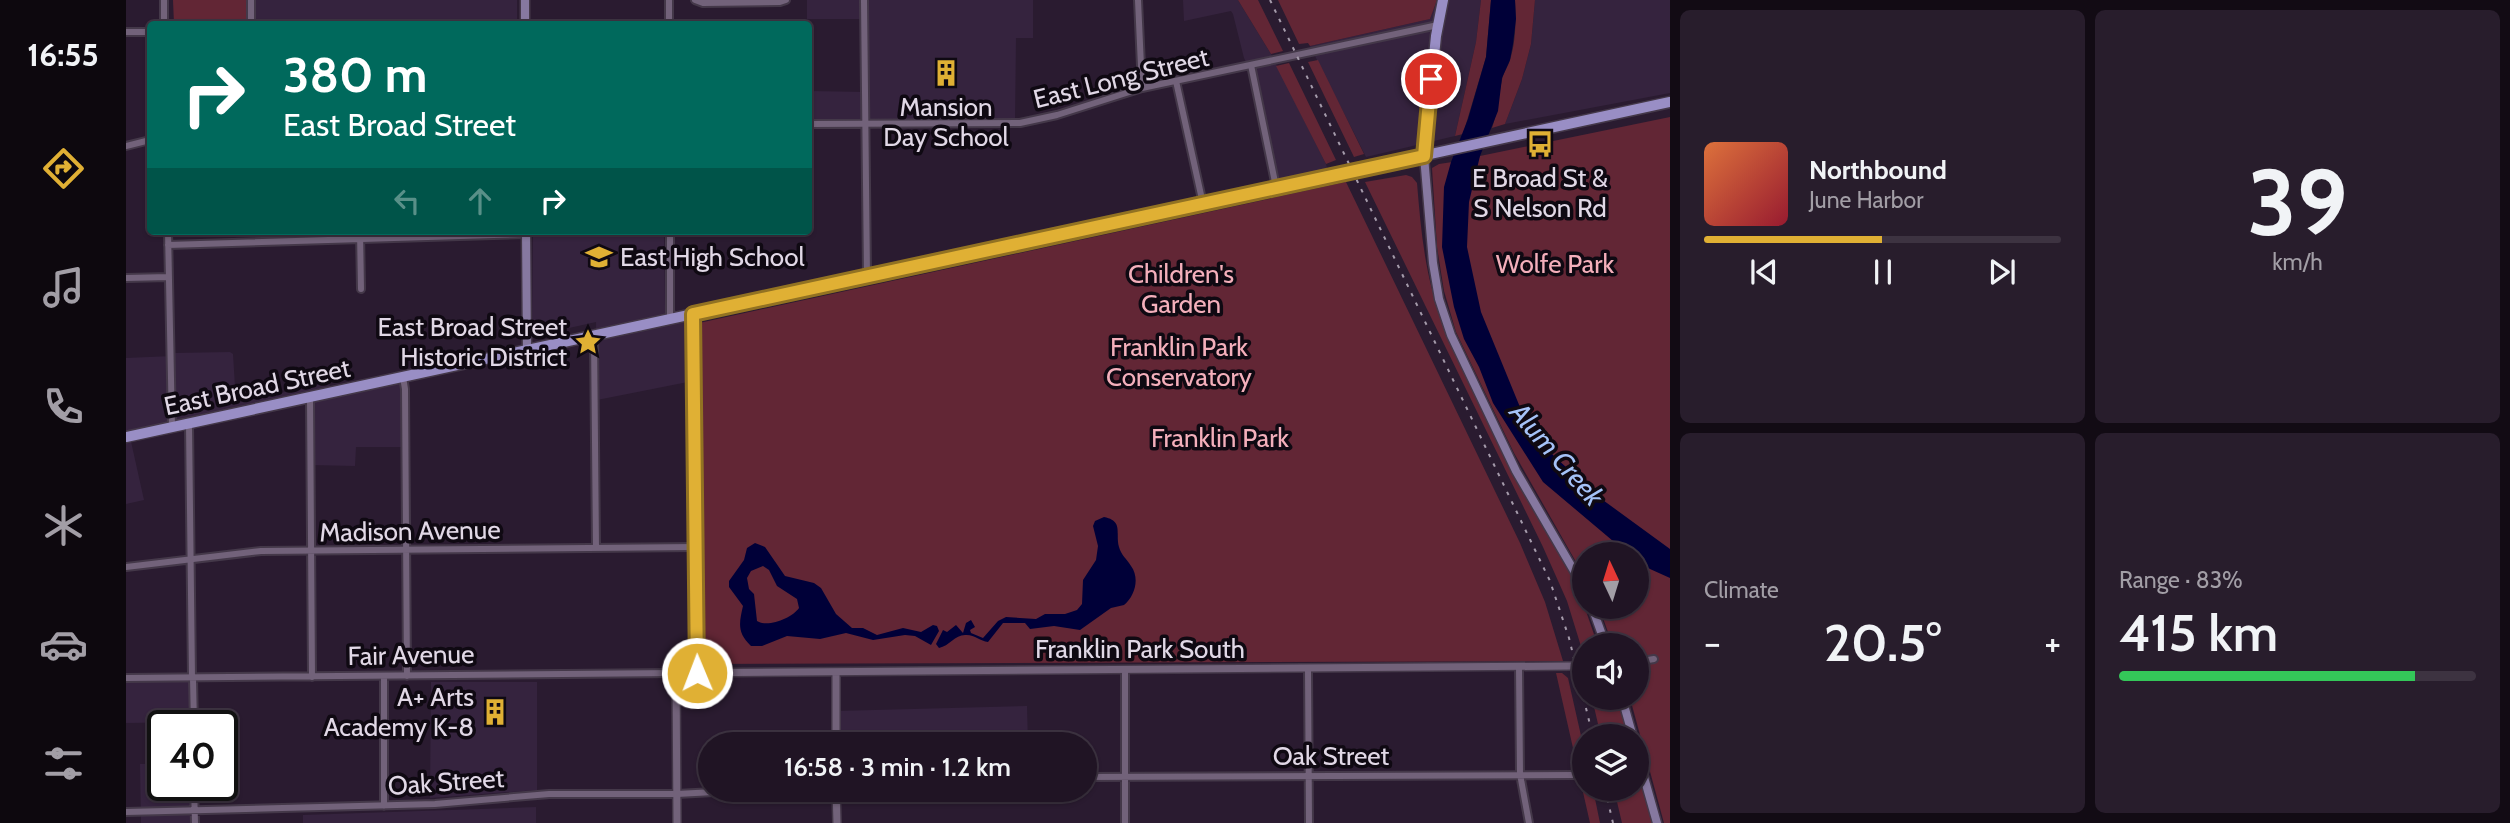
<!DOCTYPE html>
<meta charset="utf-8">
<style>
body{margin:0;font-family:Cabin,sans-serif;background:#281d2c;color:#f1f3f6;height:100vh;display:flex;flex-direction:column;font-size:26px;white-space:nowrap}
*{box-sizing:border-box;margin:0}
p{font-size:23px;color:#a29ea6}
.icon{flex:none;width:38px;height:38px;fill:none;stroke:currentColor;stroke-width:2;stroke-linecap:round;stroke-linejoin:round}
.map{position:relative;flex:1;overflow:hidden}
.drawer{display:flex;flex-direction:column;gap:10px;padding:10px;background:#120b14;width:840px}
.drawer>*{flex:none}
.top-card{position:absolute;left:21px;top:21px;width:665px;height:214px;border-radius:7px;box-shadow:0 2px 5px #0004,0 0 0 2px #3d3341;background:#00695c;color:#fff;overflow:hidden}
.needle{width:46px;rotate:356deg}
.buttons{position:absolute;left:1446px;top:542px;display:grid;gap:14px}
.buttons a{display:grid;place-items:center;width:77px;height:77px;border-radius:50%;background:#201424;box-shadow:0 2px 5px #0004,0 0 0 2px #3d3341;font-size:35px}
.speed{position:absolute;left:21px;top:710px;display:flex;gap:14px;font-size:35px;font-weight:700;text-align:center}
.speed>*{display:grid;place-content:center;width:91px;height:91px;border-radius:50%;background:#201424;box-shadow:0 2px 5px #0004,0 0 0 2px #3d3341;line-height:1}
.speed .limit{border:4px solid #111;border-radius:10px;background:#fff;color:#111}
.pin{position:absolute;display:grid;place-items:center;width:60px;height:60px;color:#fff;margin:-30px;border:4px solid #fff;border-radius:50%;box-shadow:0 2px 7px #0007}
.me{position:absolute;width:77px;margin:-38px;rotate:359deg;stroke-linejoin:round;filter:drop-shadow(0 0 5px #0008)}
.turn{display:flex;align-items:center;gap:24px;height:147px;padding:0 21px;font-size:32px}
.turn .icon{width:91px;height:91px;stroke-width:2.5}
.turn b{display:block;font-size:49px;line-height:60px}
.lanes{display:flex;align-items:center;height:66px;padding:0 21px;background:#0003;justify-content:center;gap:35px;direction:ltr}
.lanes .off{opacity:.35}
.big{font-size:52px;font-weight:600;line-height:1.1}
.drawer .widget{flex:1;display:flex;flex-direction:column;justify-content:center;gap:10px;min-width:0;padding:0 24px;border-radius:10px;background:#281d2c}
.drawer .dial{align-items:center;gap:0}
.dial b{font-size:91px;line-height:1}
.song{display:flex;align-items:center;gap:21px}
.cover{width:84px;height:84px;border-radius:10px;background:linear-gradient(135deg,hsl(20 70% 55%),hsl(350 70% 35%))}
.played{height:7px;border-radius:4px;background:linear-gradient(90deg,#e0b034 50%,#3d3341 50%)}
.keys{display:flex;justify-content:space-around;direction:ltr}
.heat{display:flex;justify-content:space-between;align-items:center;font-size:38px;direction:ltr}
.charge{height:10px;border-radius:5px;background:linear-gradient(90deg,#34c759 83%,#3d3341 0)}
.drawer .tiles{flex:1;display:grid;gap:10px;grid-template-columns:repeat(2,1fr)}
.trip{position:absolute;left:572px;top:732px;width:399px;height:70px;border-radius:35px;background:#201424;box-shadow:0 2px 5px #0004,0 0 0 2px #3d3341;font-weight:600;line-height:70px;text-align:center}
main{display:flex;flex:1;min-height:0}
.menu{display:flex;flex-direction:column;width:126px;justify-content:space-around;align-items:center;background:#0d080e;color:#a29ea6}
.menu .icon{width:49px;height:49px}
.menu .active{color:#e0b034}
.menu b{font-size:32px;color:#f1f3f6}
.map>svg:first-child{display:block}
.built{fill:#35233e}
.green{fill:#622635}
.water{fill:#000038;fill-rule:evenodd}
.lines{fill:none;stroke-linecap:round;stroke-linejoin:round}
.minor-casing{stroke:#443849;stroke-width:10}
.tertiary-casing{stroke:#443849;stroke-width:10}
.secondary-casing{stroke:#443849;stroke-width:11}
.primary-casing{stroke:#443849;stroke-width:13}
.minor{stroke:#72627a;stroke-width:6}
.tertiary{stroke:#72627a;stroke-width:7}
.secondary{stroke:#8678a0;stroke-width:8}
.primary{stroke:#998ec5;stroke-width:10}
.rail{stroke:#a59bab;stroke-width:2;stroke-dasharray:3.5 7;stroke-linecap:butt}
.route-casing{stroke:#927222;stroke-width:18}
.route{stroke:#e0b034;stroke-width:12}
.labels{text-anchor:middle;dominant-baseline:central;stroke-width:7;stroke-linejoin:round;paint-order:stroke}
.street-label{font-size:26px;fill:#e1d8e6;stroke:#0f0912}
.poi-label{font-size:26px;fill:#e1d8e6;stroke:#0f0912}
.park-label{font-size:26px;fill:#f4afbb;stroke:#0f0912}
.water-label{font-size:28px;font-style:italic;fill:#a5c2f8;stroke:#0f0912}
</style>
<main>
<nav class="menu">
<b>16:55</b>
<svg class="icon active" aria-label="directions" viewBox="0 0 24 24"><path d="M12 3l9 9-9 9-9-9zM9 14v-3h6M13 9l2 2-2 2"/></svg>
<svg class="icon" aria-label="music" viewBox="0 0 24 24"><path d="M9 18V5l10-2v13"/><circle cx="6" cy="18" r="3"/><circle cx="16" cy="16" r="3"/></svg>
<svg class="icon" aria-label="phone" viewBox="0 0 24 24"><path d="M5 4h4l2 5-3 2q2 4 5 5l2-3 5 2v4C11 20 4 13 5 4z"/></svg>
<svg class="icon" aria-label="climate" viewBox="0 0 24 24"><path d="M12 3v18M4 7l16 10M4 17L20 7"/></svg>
<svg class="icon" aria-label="car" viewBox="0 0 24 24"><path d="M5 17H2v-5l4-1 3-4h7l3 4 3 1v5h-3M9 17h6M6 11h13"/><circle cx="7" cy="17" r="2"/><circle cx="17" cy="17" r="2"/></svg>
<svg class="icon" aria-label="filters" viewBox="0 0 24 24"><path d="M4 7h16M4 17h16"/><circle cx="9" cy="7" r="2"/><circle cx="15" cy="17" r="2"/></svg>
</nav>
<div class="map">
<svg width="1544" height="823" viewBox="0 0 1544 823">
<rect width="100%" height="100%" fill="#2a1b30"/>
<path class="built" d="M 129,0 L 391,0 L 391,24 L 237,24 L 236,22 L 129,24 Z
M 681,0 L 907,0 L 907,38 L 890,38 L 889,121 L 683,124 L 683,91 L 740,92 L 738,19 L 681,19 Z
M 1057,0 L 1112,0 L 1145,54 L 1200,164 L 1205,185 L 1152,197 L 1124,70 L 1118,58 L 1107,14 L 1105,11 L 1058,21 Z
M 1311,0 L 1355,0 L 1350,42 L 1329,136 L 1240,157 L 1184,46 L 1304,19 Z
M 1409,0 L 1544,0 L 1544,93 L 1379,124 L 1396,79 L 1405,44 Z
M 407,231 L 538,231 L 539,305 L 573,323 L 572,380 L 471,400 L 470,322 L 416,334 L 410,332 L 406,325 Z
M 104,352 L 107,354 L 110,403 L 203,382 L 205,392 L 279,377 L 279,447 L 230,447 L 229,466 L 184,465 L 183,398 L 4,437 L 18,500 L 0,504 L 0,358 L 46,356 L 49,353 Z
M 0,677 L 68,677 L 68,722 L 0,723 Z
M 305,682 L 411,682 L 411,790 L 304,798 Z
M 901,706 L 902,744 L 712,744 L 710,711 Z
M 14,764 L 37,764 L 37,786 L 68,786 L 69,823 L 15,823 Z
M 410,807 L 410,823 L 177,823 L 177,815 Z"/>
<path class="green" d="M 47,0 L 120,0 L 120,24 L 48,24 Z
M 1112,0 L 1132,0 L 1157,51 L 1145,54 Z
M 1152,0 L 1311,0 L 1304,19 L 1184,46 L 1182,43 L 1173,44 Z
M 1355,0 L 1365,0 L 1360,57 L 1337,134 L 1329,136 L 1350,42 Z
M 1389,0 L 1409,0 L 1405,44 L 1396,79 L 1379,124 L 1366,128 C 1372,111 1372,97 1376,80 C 1377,73 1382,67 1384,60 C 1390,41 1390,20 1389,0 Z
M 1192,60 L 1238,154 L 1228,157 L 1182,62 Z
M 1163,63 L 1210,160 L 1200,164 L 1150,66 Z
M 1544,117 L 1544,823 L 1538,823 L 1504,698 L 1510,698 L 1510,646 L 1487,646 L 1473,607 L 1510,607 L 1510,555 L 1458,555 L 1458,576 L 1388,453 L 1330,332 L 1318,291 L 1311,247 L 1306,168 L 1313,164 L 1353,158 L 1354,156 Z
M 1280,175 L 1286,177 L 1291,183 C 1295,231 1299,278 1317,323 L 1450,582 L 1472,646 L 1458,646 L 1458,656 L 1441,601 L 1417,547 L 1239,182 Z
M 1220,182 L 1394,543 L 1419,602 L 1437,661 L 578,664 L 575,657 L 573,323 Z
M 1430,673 L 1436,673 L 1442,678 L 1458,749 L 1458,789 L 1467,789 L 1474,823 L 1464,823 Z
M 1466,698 L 1492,698 L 1503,737 L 1475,737 Z
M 1510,761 L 1528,823 L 1496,823 L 1488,789 L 1510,789 Z"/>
<path class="water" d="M 1365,0 L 1389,0 L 1390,19 L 1387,44 L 1384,60 L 1376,78 L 1372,111 L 1354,156 L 1343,202 L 1341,247 L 1355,312 L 1396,412 L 1427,455 L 1470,495 L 1544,549 L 1544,578 L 1524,569 L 1510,559 L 1510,555 L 1500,552 L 1417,482 L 1367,403 L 1353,367 L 1338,339 L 1328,307 L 1316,247 L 1318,187 L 1325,162 L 1342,119 L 1360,57 Z
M 978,517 C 998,521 989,533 993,547 C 995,555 1001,559 1005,566 C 1014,578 1009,596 998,605 L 985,608 L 954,630 L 928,626 L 904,629 L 899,623 L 877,623 L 862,642 C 854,641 848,634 839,635 C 829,635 823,646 813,648 L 810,644 L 817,630 L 821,632 L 830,625 L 837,633 L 840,623 L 845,620 L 849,627 L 844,630 L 845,633 L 857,638 L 872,621 L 880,617 L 910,619 L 919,614 L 939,614 L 951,610 L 956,604 L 957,580 L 970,560 L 972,546 L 967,526 L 969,521 Z
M 629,543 L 639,547 L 659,576 L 688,583 L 695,588 L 710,614 L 726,628 L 737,628 L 751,635 L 777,628 L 795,632 L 807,625 L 811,626 L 813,631 L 805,645 L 789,636 L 779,635 L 747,640 L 720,633 L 694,639 L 661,636 L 636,646 L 625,646 C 611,633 613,623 617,606 L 603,587 L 603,581 L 618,560 L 621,548 ZM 637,566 L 643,570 L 651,586 L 671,599 L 673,608 C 666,618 642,628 631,621 L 628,594 L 623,589 L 621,578 L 625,571 Z"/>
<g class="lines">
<defs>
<path id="minor" d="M 38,0 L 38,24
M 125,0 L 125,24
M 543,0 L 543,24
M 569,0 L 577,3 L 654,2 L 660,0
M 738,0 L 741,276
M 1012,0 L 1016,88
M 0,32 L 24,32
M 1125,65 L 1150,187
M 1050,81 L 1077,204
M 682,124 L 894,123 L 931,115 L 1016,88 L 1312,25
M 0,146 L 24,140
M 42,231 L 46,427
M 234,231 L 235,289
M 42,245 L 400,234
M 0,278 L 43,277
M 544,319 L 544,231
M 468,336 L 470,548
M 277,377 L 279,389 L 281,676
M 184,398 L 186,677
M 63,424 L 66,678
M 0,567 L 135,551 L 570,547
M 1510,662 L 1528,659
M 1447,666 L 1458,666
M 1393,667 L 1394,774 L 1403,823
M 1182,668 L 1183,823
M 999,670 L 999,823
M 258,676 L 258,806
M 0,678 L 550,673
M 67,678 L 68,726
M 959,777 L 1450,775
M 68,786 L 69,823
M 0,812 L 309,804 L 423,794 L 551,794 L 642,789"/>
<path id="tertiary" d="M 567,314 L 571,673
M 710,672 L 710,744
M 710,789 L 711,823
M 551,823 L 550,673 L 1447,666"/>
<path id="secondary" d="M 399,0 L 399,24
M 1298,156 L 1307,263 L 1313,299 L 1325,335 L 1390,471 L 1458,588
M 400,231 L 401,350
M 1466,607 L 1480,646
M 1496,698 L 1507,737
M 1510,749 L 1531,823"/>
<path id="primary" d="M 1298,156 L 1310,36 L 1317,0
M 0,437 L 1544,102"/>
</defs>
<use href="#minor" class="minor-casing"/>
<use href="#tertiary" class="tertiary-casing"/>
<use href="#secondary" class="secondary-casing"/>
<use href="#primary" class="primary-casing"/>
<use href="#minor" class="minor"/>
<use href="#tertiary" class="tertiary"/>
<use href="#secondary" class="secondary"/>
<use href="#primary" class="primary"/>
<path class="rail" d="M 1144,0 L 1424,581 L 1443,638 L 1467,737
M 1479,789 L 1487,823"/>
</g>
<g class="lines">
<defs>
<path id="route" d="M 571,673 L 567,314 L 1298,156 L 1305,79"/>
</defs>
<use href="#route" class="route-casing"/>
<use href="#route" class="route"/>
</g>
<defs>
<symbol id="building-bare" viewBox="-9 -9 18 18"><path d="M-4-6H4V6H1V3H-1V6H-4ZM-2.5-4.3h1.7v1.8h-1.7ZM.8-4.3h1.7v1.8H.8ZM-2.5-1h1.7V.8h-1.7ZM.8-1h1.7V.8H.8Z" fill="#e0b034" stroke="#0f0912" stroke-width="2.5" paint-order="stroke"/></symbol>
<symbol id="bus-bare" viewBox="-9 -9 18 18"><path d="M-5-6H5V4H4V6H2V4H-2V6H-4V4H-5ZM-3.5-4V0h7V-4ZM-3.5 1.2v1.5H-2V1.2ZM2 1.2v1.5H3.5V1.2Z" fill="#e0b034" stroke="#0f0912" stroke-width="2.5" paint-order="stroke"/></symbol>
<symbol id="school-bare" viewBox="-9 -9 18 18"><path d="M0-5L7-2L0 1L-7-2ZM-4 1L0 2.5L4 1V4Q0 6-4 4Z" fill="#e0b034" stroke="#0f0912" stroke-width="2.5" paint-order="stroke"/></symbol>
<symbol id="sight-bare" viewBox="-9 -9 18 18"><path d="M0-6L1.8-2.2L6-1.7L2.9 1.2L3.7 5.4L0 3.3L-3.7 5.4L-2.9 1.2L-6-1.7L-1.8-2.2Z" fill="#e0b034" stroke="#0f0912" stroke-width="2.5" paint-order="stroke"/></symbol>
</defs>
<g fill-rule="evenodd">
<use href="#building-bare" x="801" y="54" width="38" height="38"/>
<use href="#bus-bare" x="1395" y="125" width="38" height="38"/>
<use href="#school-bare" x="454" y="238" width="38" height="38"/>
<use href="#sight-bare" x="443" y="323" width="38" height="38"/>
<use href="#building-bare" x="350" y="693" width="38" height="38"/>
</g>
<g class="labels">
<g class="street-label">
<text transform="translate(995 78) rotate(-14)">East Long Street</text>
<text transform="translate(131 387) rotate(-12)">East Broad Street</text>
<text transform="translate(284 531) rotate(-1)">Madison Avenue</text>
<text x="1014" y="649">Franklin Park South</text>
<text transform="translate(285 655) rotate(-1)">Fair Avenue</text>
<text x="1205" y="756">Oak Street</text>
<text transform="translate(320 782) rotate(-4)">Oak Street</text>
</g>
<g class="poi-label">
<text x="820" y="107">Mansion<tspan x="820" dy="30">Day School</tspan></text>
<text x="1414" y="178">E Broad St &amp;<tspan x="1414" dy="30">S Nelson Rd</tspan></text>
<text x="494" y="257" text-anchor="start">East High School</text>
<text x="441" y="327" text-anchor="end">East Broad Street<tspan x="441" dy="30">Historic District</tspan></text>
<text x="348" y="697" text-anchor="end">A+ Arts<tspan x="348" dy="30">Academy K-8</tspan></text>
</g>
<g class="park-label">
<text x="1429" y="264">Wolfe Park</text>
<text x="1055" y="274">Children's<tspan x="1055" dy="30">Garden</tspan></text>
<text x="1053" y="347">Franklin Park<tspan x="1053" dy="30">Conservatory</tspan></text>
<text x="1094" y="438">Franklin Park</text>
</g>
<g class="water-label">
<text transform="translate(1431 454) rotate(49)">Alum Creek</text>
</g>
</g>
</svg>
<div class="buttons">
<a><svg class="needle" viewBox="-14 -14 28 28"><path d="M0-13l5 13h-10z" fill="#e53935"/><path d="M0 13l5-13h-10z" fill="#a29ea6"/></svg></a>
<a><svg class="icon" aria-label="sound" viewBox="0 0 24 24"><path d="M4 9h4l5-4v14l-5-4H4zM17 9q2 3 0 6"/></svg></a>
<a><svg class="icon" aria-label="layers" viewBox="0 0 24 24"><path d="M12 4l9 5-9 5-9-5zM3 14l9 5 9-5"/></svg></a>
</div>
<div class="speed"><div class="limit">40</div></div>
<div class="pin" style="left:1305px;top:79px;background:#d93025"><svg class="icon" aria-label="arrive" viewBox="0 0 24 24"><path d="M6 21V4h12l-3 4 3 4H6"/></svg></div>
<svg class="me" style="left:571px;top:673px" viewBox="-20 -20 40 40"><circle r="17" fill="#e0b034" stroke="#fff" stroke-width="3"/><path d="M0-11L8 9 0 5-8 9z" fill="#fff"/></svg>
<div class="trip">16:58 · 3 min · 1.2 km</div>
<div class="top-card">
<div class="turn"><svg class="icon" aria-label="right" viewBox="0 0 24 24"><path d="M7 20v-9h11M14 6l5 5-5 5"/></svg><div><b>380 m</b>East Broad Street</div></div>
<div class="lanes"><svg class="icon off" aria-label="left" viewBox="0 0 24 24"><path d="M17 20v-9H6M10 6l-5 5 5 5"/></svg><svg class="icon off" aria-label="ahead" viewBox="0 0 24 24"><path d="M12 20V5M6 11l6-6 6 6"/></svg><svg class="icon" aria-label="right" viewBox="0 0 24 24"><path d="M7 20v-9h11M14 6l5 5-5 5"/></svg></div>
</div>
</div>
<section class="drawer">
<div class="tiles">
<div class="widget">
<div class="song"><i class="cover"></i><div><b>Northbound</b><p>June Harbor</p></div></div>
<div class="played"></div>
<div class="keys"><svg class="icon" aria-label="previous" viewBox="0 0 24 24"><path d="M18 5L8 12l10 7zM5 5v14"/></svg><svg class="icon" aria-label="pause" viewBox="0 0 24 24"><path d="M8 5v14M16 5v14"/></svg><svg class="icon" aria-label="next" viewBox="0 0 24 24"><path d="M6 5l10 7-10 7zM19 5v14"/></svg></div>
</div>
<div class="widget dial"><b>39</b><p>km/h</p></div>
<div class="widget"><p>Climate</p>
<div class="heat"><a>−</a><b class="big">20.5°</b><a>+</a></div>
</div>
<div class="widget"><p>Range · 83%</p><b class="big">415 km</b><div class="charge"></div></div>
</div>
</section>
</main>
